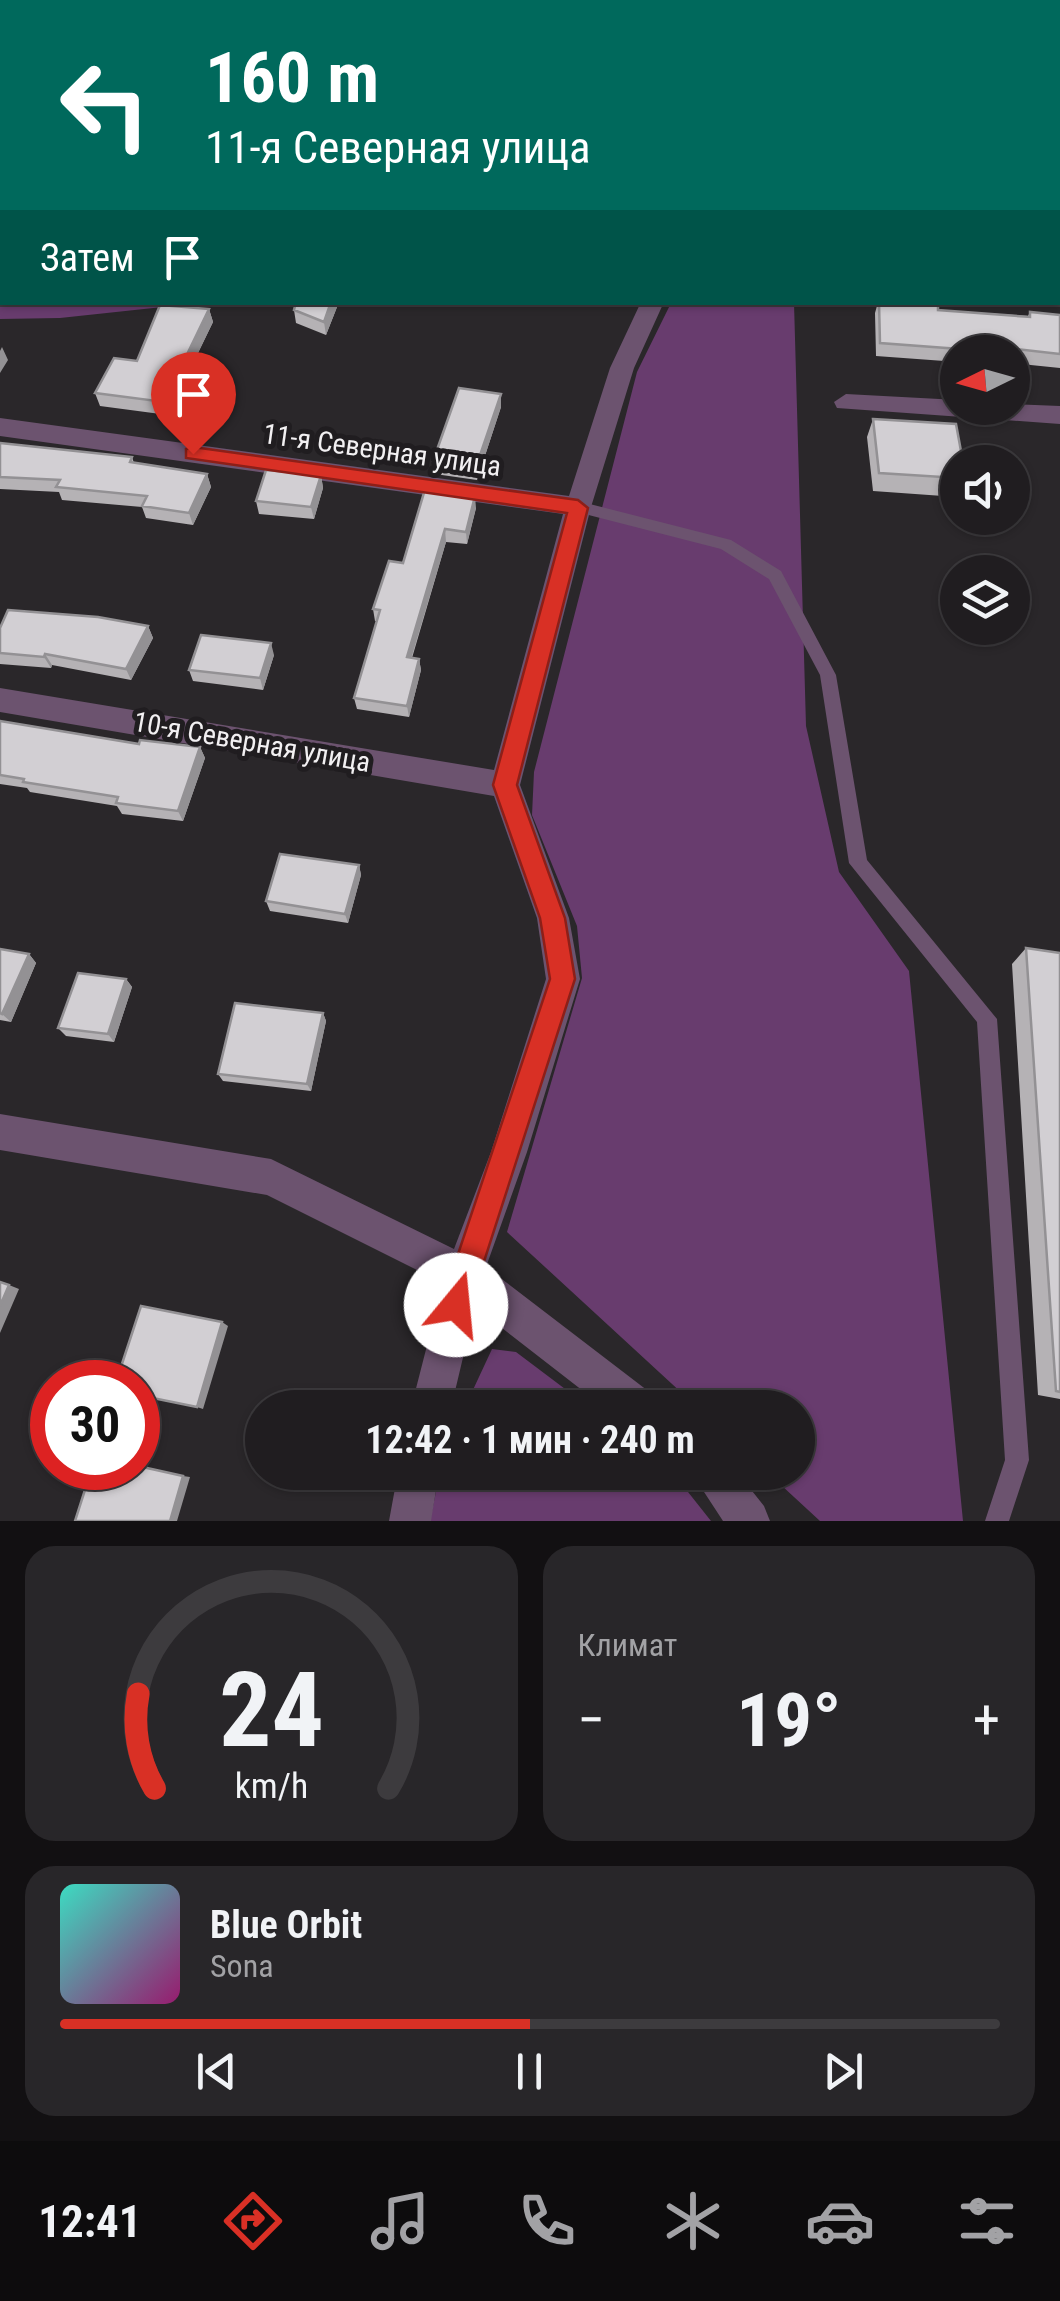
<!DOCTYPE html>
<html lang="ru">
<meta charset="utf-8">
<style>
body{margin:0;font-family:"Roboto Condensed",sans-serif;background:#282629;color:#f1f3f6;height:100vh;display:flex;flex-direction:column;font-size:38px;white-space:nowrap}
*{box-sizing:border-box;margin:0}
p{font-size:32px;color:#a2a2a5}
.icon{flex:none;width:55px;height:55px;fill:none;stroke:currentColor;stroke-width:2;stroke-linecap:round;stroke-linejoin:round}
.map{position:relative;height:1521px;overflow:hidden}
.drawer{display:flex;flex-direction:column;gap:25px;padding:25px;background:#121012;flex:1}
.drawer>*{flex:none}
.guide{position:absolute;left:0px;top:0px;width:1060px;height:305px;box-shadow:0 2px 8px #0004,0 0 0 2px #3d3b3e;background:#00695c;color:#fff;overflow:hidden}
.needle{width:65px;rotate:265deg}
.controls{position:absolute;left:940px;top:335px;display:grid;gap:20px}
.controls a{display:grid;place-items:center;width:90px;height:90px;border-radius:50%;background:#201d20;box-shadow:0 2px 8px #0004,0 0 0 2px #3d3b3e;font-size:50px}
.speed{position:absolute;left:30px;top:1360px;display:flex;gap:20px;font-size:50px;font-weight:700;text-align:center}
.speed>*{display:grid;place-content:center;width:130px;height:130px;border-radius:50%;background:#201d20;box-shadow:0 2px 8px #0004,0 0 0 2px #3d3b3e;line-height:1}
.speed .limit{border:15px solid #d22;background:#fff;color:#111}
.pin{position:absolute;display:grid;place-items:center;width:85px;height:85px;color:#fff;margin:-102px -42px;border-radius:50% 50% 50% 0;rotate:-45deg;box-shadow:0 0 10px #0007}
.pin .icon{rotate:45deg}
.me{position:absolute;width:110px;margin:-55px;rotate:17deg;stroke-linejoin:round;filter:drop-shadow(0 0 8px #0008)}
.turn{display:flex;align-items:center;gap:35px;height:210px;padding:0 40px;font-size:45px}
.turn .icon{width:130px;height:130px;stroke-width:2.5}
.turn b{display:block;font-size:70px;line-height:85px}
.then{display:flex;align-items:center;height:95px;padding:0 40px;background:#0003;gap:20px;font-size:38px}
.big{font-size:75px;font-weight:700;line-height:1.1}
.drawer .card{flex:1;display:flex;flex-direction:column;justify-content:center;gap:15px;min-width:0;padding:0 35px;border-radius:30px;background:#282629}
.drawer .dial{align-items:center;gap:0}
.dial svg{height:260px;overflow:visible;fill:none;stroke:#3d3b3e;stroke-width:7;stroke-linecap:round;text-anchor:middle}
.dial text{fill:#f1f3f6;stroke:none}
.song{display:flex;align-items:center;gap:30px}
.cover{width:120px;height:120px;border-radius:15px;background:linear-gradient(135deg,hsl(170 70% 55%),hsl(320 70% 35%))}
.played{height:10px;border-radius:5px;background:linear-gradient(90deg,#d93025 50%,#3d3b3e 50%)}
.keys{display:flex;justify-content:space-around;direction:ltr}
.heat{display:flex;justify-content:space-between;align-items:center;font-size:55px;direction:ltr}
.drawer .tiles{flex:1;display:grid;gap:25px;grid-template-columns:1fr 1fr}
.card:last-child{grid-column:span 2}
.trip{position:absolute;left:245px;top:1390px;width:570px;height:100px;border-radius:50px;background:#201d20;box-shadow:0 2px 8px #0004,0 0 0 2px #3d3b3e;font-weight:700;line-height:100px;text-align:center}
.menu{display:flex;height:160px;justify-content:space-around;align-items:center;background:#0d0c0d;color:#a2a2a5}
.menu .icon{width:70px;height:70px}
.menu .active{color:#d93025}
.menu b{font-size:45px;color:#f1f3f6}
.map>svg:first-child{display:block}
.green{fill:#683c6e}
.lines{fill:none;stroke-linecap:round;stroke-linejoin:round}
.service{fill:#6c536f;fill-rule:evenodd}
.minor{fill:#6c536f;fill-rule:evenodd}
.wall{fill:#b5b2b5}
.shaded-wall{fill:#939194}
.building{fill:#d2cfd3;stroke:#939194;stroke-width:2.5}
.route{fill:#d93025;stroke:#8d1f18;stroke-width:2.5}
.labels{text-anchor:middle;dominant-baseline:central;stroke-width:10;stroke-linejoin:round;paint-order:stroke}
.street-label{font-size:28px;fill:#f2f0f2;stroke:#201d20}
</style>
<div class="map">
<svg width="1060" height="1521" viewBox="0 0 1060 1521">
<rect width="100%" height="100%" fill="#2a272a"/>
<path class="green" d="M 13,0 L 1060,0 L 1060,233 L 1058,2 L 2,2 L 2,302 L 200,303 L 60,318 L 0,319 L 0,2 Z
M 671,303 L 794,303 L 806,726 L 839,872 L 909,971 L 963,1521 L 820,1521 L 768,1473 L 798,1472 L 798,1408 L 697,1407 L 507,1232 L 582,978 L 577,926 L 532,815 L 534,772 L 637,372 Z
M 492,1349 L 516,1352 L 589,1407 L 465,1407 Z
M 440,1472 L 673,1473 L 711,1521 L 430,1521 Z"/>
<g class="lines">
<path class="service" d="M 578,501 L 731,540 L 781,571 L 836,675 L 867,860 L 997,1019 L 1029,1460 L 1009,1521 L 985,1521 L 1005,1460 L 977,1022 L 849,863 L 820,675 L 769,579 L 721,549 L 573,511 L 570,507 L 573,503 Z"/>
<path class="minor" d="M 641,302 L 664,302 L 634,368 L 591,507 L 520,785 L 569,918 L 580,979 L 527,1152 L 486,1267 L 652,1394 L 658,1408 L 605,1408 L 475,1307 L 451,1408 L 411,1408 L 443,1283 L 267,1195 L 0,1150 L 0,1114 L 271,1159 L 454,1249 L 491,1152 L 546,979 L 537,918 L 494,796 L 0,712 L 0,688 L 494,770 L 563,514 L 0,436 L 0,418 L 569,496 L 610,368 Z
M 846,394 L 958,400 L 958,408 L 1012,408 L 1012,404 L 1060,406 L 1060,424 L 837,408 L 834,402 Z
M 398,1472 L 439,1472 L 431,1521 L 389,1521 Z
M 691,1472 L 737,1472 L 764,1506 L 770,1521 L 723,1521 Z"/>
</g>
<path class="wall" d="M 339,302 L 326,335 L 296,323 L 294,310 Z
M 878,302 L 910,302 L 938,310 L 1028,316 L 1030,312 L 1060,315 L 1060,368 L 1012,363 L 1012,352 L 958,352 L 958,362 L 876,356 L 875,313 Z
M 209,309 L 213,322 L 168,415 L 100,406 L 95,393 Z
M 501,394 L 501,407 L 477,480 L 435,474 L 433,461 Z
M 873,419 L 958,462 L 957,497 L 873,491 L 867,437 Z
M 0,443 L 132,457 L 134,463 L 207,474 L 211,487 L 193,525 L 146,518 L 142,507 L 62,500 L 59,492 L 0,489 Z
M 321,475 L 323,488 L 314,519 L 259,514 L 256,501 Z
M 426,486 L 476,508 L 467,544 L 446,542 L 412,658 L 419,659 L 421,670 L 409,717 L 357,709 L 354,698 L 377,621 L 375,621 L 373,609 L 403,563 Z
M 148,626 L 153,638 L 131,680 L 52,665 L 51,668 L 0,664 L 0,628 Z
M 274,655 L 263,690 L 193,681 L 189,670 Z
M 0,721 L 139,744 L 200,747 L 205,758 L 183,821 L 122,814 L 117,806 L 30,792 L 27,788 L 0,784 Z
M 359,865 L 361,875 L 348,923 L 270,911 L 266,901 Z
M 1026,948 L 1060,953 L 1060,1399 L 1038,1395 L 1012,964 Z
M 0,949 L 29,954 L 36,963 L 11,1022 L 0,1020 Z
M 126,979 L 132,987 L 114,1042 L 66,1036 L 58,1028 Z
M 323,1013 L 326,1021 L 311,1091 L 223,1081 L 218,1074 Z"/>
<path class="shaded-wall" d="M 331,302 L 339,302 L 326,335 L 324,322 Z
M 209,309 L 213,322 L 168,415 L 164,402 Z
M 2,347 L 8,360 L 0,373 L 0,351 Z
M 501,394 L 501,407 L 477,480 L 476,467 Z
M 207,474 L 211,487 L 193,525 L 189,513 Z
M 321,475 L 323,488 L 314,519 L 311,507 Z
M 475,496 L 476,508 L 467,544 L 466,532 Z
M 445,529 L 446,542 L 408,669 L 407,657 Z
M 148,626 L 153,638 L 131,680 L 126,669 Z
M 271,643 L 274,655 L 263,690 L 260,678 Z
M 45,654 L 52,665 L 51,668 L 44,657 Z
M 419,659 L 421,670 L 409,717 L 407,706 Z
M 200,747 L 205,758 L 183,821 L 178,811 Z
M 359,865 L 361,875 L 348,923 L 345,914 Z
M 29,954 L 36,963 L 11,1022 L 2,1014 Z
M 126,979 L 132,987 L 114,1042 L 108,1034 Z
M 323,1013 L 326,1021 L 311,1091 L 307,1084 Z
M 9,1285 L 19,1289 L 0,1333 L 0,1306 Z
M 222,1322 L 228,1326 L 203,1409 L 197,1407 Z
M 183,1476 L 190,1477 L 177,1521 L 170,1521 Z"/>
<path class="building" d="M 296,302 L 331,302 L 324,322 L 294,310 Z
M 879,302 L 910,302 L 938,305 L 938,310 L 1030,317 L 1030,312 L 1060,315 L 1060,354 L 1006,348 L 1006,352 L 1000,352 L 880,343 Z
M 160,305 L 209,309 L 164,402 L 95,393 L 114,358 L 137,361 Z
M 459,388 L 501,394 L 476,467 L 433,461 Z
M 873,419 L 956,424 L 963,462 L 958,462 L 958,478 L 879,473 Z
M 0,443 L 132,457 L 130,462 L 207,474 L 189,513 L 142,506 L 147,496 L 56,487 L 60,480 L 0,477 Z
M 266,470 L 321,475 L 311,507 L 256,501 Z
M 426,486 L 475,496 L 466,532 L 445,529 L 407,657 L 419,659 L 407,706 L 354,698 L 380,610 L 373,609 L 389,561 L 403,563 Z
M 8,610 L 98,617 L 148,626 L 126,669 L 45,654 L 44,657 L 0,653 L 0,628 Z
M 201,635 L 271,643 L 260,678 L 189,670 Z
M 0,721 L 139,744 L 140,740 L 200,747 L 178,811 L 116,803 L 118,797 L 23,782 L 24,779 L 0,775 Z
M 280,854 L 359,865 L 345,914 L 266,901 Z
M 1026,948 L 1060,953 L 1060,1392 L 1056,1391 Z
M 0,949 L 29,954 L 2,1014 L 0,1013 Z
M 78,973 L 126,979 L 108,1034 L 58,1028 Z
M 235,1003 L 323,1013 L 307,1084 L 218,1074 Z
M 0,1282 L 9,1285 L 0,1306 Z
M 141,1306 L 222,1322 L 197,1407 L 138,1395 L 138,1382 L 116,1382 Z
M 138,1466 L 183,1476 L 170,1521 L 75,1521 L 92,1468 Z"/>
<path class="route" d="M 193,447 L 578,500 L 588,508 L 517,785 L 565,918 L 575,979 L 470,1305 L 466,1316 L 456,1320 L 445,1316 L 441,1305 L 550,979 L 540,918 L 493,785 L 567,513 L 186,458 L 186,449 Z"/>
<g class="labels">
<g class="street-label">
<text transform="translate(382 450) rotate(8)">11-я Северная улица</text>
<text transform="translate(252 742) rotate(10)">10-я Северная улица</text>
</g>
</g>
</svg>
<div class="controls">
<a><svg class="needle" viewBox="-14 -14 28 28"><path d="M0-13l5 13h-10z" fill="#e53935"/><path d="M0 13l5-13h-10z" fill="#a2a2a5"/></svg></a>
<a><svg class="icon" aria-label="sound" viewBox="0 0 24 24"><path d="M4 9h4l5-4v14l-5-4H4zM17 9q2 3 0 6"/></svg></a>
<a><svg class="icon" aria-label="layers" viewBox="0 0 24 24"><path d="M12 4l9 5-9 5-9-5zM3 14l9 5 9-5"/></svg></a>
</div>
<div class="speed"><div class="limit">30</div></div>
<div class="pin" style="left:193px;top:454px;background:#d93025"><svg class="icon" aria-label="arrive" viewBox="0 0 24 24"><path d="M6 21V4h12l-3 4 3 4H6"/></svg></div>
<svg class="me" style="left:456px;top:1305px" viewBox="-20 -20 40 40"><circle r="19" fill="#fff"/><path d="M0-13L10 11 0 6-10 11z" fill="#d93025"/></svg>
<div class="trip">12:42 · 1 мин · 240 m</div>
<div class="guide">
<div class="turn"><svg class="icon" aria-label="left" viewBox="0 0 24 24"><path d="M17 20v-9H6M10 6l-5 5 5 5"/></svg><div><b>160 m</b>11-я Северная улица</div></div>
<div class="then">Затем<svg class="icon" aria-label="arrive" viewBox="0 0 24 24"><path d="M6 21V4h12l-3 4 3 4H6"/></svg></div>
</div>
</div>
<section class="drawer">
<div class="tiles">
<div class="card dial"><svg viewBox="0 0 100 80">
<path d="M14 69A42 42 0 1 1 86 69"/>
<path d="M14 69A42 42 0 0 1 9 40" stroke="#d93025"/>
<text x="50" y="56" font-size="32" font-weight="700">24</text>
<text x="50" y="72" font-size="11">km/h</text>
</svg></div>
<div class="card"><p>Климат</p>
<div class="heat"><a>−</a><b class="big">19°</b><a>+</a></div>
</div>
<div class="card">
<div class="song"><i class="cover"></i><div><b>Blue Orbit</b><p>Sona</p></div></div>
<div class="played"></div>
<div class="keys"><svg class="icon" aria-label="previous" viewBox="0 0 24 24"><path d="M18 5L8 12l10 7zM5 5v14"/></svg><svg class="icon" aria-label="pause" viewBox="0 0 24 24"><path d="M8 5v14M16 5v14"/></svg><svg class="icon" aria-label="next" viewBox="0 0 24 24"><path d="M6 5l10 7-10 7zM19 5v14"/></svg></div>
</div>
</div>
</section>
<nav class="menu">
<b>12:41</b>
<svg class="icon active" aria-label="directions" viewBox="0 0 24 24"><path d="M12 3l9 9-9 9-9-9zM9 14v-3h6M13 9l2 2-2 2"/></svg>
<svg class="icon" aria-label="music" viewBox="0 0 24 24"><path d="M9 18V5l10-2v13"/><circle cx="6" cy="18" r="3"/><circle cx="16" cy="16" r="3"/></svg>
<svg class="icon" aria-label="phone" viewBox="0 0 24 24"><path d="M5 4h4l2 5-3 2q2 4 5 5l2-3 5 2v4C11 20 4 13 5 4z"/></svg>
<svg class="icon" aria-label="climate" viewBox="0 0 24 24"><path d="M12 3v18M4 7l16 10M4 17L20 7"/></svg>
<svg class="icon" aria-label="car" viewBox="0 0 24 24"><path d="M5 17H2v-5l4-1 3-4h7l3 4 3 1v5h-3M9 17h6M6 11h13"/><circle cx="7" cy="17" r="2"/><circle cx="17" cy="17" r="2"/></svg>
<svg class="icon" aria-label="filters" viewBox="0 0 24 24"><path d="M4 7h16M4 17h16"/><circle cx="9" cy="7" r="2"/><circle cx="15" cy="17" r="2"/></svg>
</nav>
